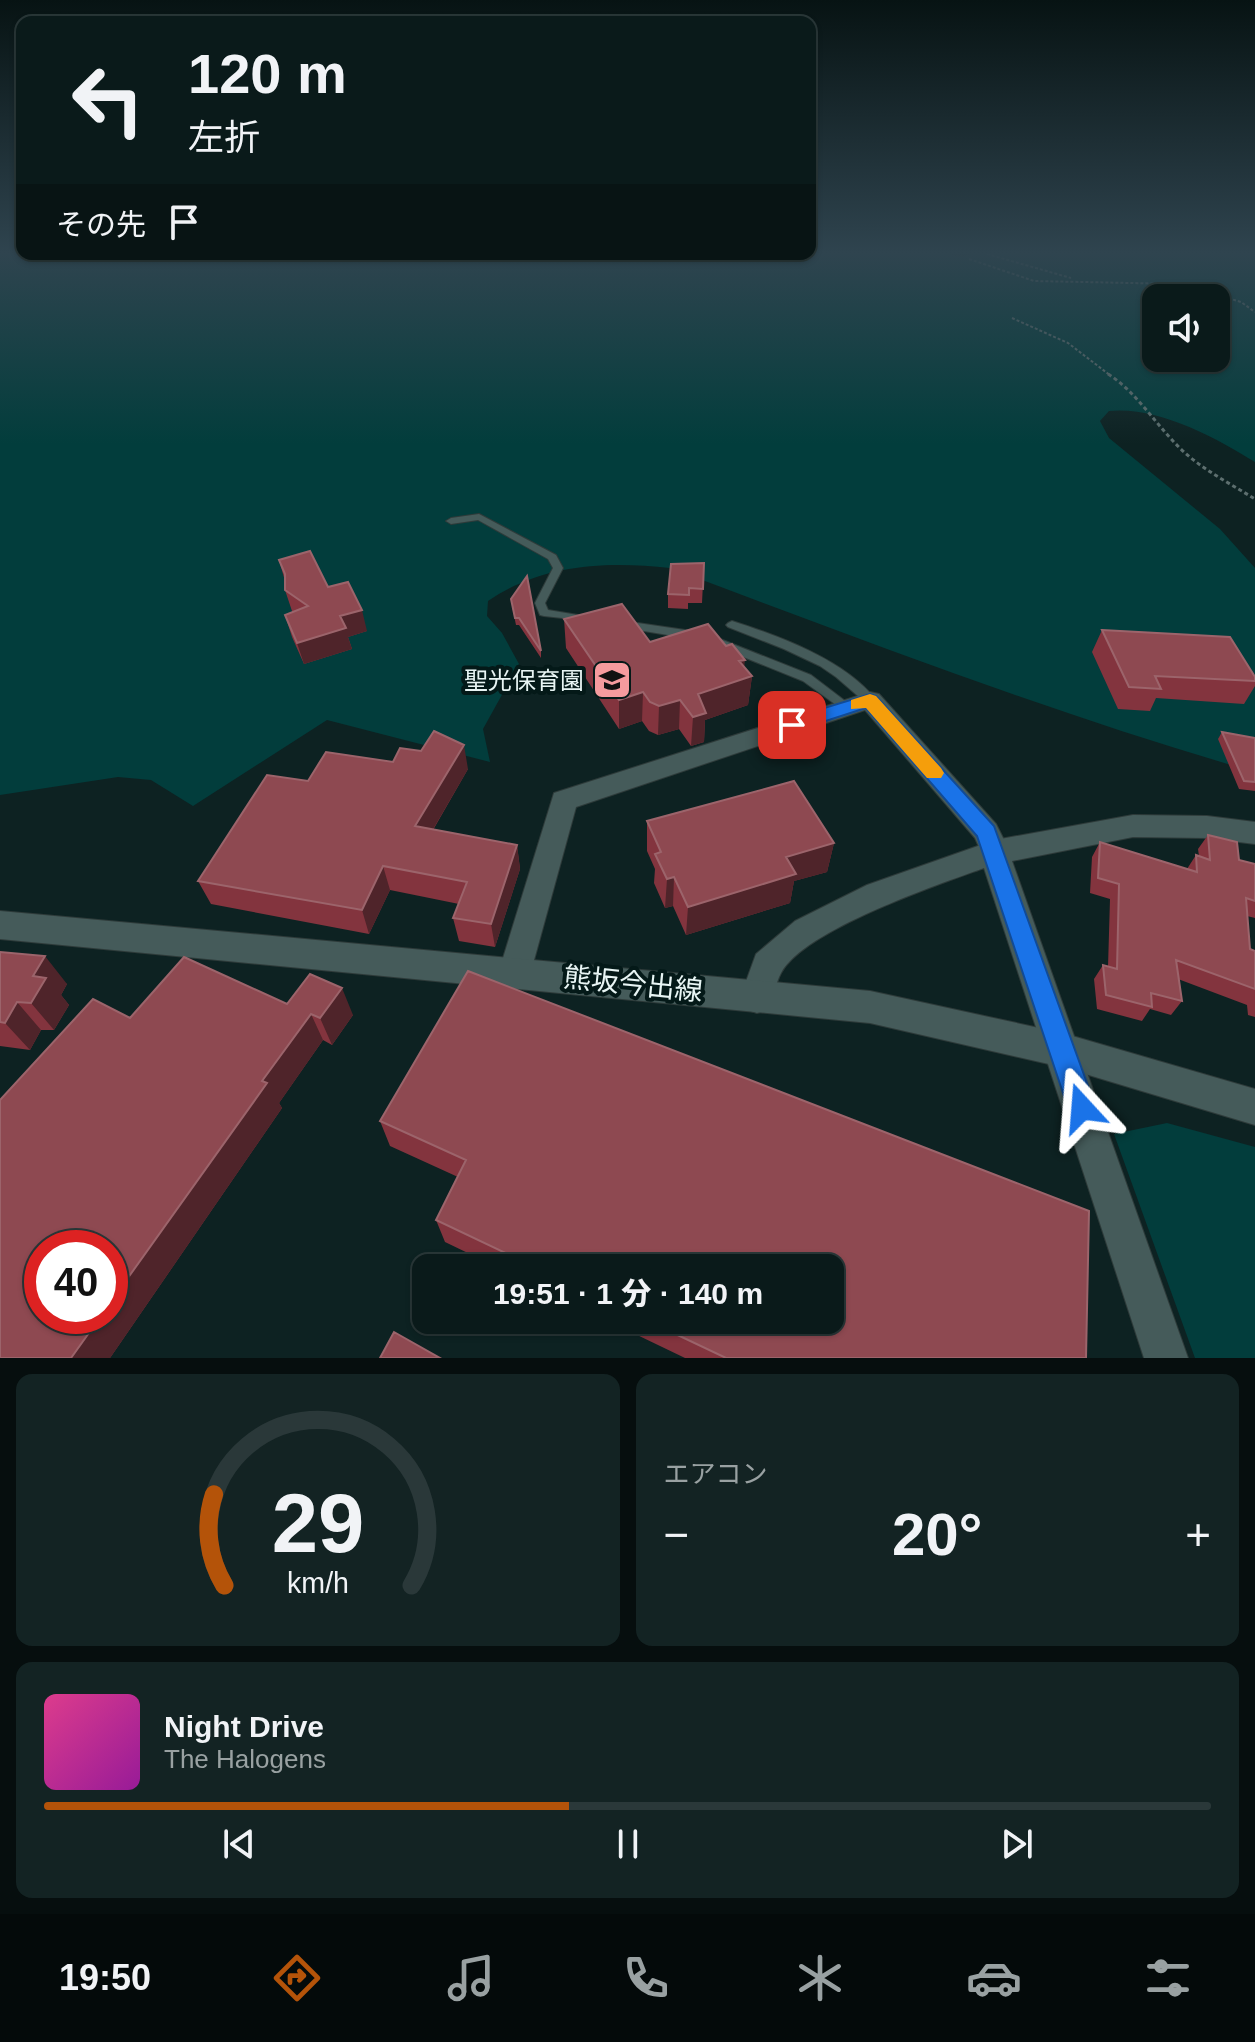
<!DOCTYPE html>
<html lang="ja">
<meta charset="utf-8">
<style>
body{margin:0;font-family:Arial,"Noto Sans JP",sans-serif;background:#132323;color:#f1f3f6;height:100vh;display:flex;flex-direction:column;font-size:30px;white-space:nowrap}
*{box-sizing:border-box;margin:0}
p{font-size:26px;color:#99a1a2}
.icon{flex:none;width:44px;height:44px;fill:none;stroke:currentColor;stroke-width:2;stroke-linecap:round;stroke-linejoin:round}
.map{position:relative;height:1358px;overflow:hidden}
.side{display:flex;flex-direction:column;gap:16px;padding:16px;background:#060e0e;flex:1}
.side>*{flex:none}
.top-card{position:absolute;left:16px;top:16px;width:800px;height:244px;border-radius:16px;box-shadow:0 2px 6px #0004,0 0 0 2px #2a3839;background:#0a1a1a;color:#f1f3f6;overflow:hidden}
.tools{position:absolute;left:1142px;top:284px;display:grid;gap:16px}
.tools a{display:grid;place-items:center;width:88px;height:88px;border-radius:16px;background:#0a1a1a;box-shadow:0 2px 6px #0004,0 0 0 2px #2a3839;font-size:40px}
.speed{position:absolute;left:24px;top:1230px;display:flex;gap:16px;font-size:40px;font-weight:700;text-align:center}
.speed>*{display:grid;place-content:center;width:104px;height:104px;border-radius:50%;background:#0a1a1a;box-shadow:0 2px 6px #0004,0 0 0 2px #2a3839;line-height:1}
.speed .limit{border:12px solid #d22;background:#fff;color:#111}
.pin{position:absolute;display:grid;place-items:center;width:68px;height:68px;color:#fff;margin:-34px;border-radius:16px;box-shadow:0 4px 12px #0006}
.me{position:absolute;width:88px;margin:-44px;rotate:341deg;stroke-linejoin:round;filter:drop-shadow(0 0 6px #0008)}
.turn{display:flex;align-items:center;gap:28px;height:168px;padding:0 40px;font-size:36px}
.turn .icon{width:104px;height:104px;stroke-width:2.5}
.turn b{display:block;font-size:56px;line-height:68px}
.then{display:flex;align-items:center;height:76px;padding:0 40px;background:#0003;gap:16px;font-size:30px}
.big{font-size:60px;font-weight:800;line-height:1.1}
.side .tile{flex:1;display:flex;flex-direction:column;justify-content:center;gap:12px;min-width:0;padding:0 28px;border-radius:16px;background:#132323}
.side .dial{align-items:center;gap:0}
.dial svg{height:208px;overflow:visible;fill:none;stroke:#2a3839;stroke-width:7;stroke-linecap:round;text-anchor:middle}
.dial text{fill:#f1f3f6;stroke:none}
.song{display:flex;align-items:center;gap:24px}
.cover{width:96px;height:96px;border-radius:12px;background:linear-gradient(135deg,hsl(330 70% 55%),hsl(300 70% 35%))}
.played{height:8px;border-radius:4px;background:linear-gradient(90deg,#b45309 45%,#2a3839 45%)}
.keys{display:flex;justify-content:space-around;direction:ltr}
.heat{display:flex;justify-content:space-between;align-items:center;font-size:44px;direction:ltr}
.side .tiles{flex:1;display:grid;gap:16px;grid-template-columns:1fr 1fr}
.tile:last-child{grid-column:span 2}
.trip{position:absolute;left:412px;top:1254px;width:432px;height:80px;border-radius:16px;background:#0a1a1a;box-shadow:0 2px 6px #0004,0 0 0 2px #2a3839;font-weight:800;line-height:80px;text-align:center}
.menu{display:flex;height:128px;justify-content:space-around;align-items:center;background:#040a0a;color:#99a1a2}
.menu .icon{width:56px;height:56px}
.menu .current{color:#b45309}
.menu b{font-size:36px;color:#f1f3f6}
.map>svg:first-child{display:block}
.green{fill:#023d3c;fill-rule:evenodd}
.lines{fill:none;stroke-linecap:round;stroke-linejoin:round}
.service-casing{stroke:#2e3b3a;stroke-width:2}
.minor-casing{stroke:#2e3b3a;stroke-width:2}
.tertiary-casing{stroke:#2e3b3a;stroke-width:2}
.secondary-casing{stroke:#2e3b3a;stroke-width:2}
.path-far1{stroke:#5d6f6f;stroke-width:2;stroke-dasharray:3 2;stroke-linecap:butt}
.path{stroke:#5d6f6f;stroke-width:3;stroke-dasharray:4 3;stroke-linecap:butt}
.service{fill:#455b5a;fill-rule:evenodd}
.minor{fill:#455b5a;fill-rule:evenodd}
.tertiary{fill:#455b5a;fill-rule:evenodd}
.secondary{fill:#455b5a;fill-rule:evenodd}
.wall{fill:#83343e}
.shaded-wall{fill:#4f242a}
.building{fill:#8e4951;stroke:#9c646b;stroke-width:2}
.route{fill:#1a73e8;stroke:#114b97;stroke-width:2}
.slow{fill:#f59e0b}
.labels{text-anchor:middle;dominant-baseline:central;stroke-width:8;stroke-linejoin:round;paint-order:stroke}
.poi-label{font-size:24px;fill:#e8f5f4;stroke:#041918;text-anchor:end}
.near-street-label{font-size:28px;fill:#e8f5f4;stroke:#041918}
</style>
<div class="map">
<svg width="1255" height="1358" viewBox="0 0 1255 1358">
<rect width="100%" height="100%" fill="#0d2222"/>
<path class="green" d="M 0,254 L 950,254 L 959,257 L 973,254 L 1255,254 L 1255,462 C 1215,437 1157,406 1109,411 L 1100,421 L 1109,438 L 1220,529 L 1255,568 L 1255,772 C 1057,715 863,640 670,568 C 606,561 542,564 488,601 L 487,616 L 502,633 L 519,664 L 483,729 L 490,762 L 327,720 L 193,806 L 151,780 L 118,777 L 0,795 ZM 1156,298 L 1216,298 L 1216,358 L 1156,358 Z
M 1167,1123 L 1255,1147 L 1255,1358 L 1195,1358 L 1114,1134 Z"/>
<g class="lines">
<defs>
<path id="service" d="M 479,514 L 556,555 L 563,568 L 545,603 L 548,610 L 590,617 L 592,619 L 590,621 L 544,616 L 540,615 L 535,603 L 553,568 L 548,559 L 478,520 L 451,524 L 446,521 L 451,518 Z
M 624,621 L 692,631 L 698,635 L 692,639 L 620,627 L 618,625 L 620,623 Z
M 732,621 C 779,636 845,660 876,700 L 870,704 L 866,703 L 836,677 L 820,666 L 784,649 L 728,627 L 726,625 L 728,623 Z
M 710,635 L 811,675 L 853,707 L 851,710 L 843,710 L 803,681 L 706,642 L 704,639 Z"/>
<path id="minor" d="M 870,692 L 879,694 L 996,824 L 1010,852 L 1005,860 L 995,864 L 985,860 L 975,838 L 865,710 L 576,807 L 531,971 L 526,981 L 515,986 L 504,981 L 499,971 L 554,793 Z"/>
<path id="tertiary" d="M 1133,815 L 1207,816 L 1255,822 L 1255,844 L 1207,838 L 1133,837 L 1012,861 L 1188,1358 L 1144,1358 L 984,868 C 937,885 804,930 781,973 C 775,984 774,998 769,1009 L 757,1013 L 745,1009 L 740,998 L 756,954 L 795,921 L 867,885 L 995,840 Z"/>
<path id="secondary" d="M 0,911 L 870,991 L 1062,1033 L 1255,1089 L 1255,1125 L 1062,1067 L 870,1023 L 0,939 Z"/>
</defs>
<use href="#service" class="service-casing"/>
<use href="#minor" class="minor-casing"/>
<use href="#tertiary" class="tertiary-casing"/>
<use href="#secondary" class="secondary-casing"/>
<path class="path-far1" d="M 987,254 L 1071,278
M 969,259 L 1034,281 L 1180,284 L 1241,302 L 1255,312
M 1012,318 L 1068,343 L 1111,376"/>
<path class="path" d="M 1108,374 C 1140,394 1160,433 1191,458 C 1211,474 1234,486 1255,499"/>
<use href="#service" class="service"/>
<use href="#minor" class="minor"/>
<use href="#tertiary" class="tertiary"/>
<use href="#secondary" class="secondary"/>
</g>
<path class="wall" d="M 279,560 L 328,587 L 367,631 L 348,637 L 352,649 L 304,664 L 292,637 L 285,615 L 293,612 L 292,611 L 285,590 L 285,581 Z
M 704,563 L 702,603 L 688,603 L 688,609 L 668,608 L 668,594 Z
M 512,606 L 541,651 L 541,658 L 519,625 L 516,625 Z
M 564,619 L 744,667 L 752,676 L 748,705 L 705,720 L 704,742 L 691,746 L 679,729 L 658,735 L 649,731 L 642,721 L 619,729 L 566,648 Z
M 1102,630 L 1255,677 L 1255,686 L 1244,704 L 1156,698 L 1150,711 L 1118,709 L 1092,652 Z
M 1222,732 L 1255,738 L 1255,791 L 1239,789 L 1218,739 Z
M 393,762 L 468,769 L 433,830 L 517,845 L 520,869 L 495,947 L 459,941 L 453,918 L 459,904 L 390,890 L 369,934 L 211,904 L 198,881 L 308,781 Z
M 647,821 L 834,843 L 827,872 L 794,881 L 790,903 L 686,935 L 673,906 L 665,908 L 654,883 L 655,869 L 647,851 Z
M 1208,835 L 1239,860 L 1255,864 L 1255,918 L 1247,916 L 1250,949 L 1255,951 L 1255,1017 L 1248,1015 L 1247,1005 L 1178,979 L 1182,1001 L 1171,1015 L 1150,1009 L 1142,1021 L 1097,1009 L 1094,979 L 1103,965 L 1108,967 L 1110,899 L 1090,893 L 1092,857 L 1100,842 L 1187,869 L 1196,855 L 1199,856 L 1198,849 Z
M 0,952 L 67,984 L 61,995 L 69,1005 L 54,1030 L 41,1030 L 30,1050 L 0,1046 Z
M 468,971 L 1089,1211 L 1086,1358 L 685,1358 L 606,1320 L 830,1320 L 830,1268 L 499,1268 L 445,1242 L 436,1220 L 458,1177 L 390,1146 L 380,1121 Z
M 287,1004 L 353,1015 L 332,1045 L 323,1040 L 279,1103 L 282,1108 L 110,1358 L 0,1358 L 130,1018 Z"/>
<path class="shaded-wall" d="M 362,610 L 367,631 L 348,637 L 352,649 L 304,664 L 297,643 L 340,616 Z
M 745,660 L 743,679 L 752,676 L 748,705 L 705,720 L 704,742 L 691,746 L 693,717 L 698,694 L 739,661 Z
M 643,692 L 642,721 L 619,729 L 619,700 Z
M 680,700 L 679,729 L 658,735 L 659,706 Z
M 464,745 L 468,769 L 421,850 L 415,826 Z
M 834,843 L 827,872 L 794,881 L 790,903 L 686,935 L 688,907 L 786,857 Z
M 517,845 L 520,869 L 495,947 L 491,924 Z
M 383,866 L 390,890 L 369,934 L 362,910 Z
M 674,877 L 673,906 L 665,908 L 667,879 Z
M 45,956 L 67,984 L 61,995 L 69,1005 L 54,1030 L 31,1003 L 33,976 Z
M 342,988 L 353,1015 L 332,1045 L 320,1018 Z
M 17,1002 L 41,1030 L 30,1050 L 5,1023 Z
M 311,1014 L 323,1040 L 279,1103 L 282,1108 L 110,1358 L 71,1358 L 101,1316 L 110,1316 L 110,1303 L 262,1081 Z"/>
<path class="building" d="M 310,551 L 328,587 L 348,582 L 362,610 L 340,616 L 346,628 L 297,643 L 285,615 L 308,606 L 285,590 L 285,574 L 279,560 Z
M 704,563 L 703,589 L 689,588 L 689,595 L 668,594 L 671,564 Z
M 527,576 L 541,651 L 519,618 L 515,618 L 511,599 Z
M 622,604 L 650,642 L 708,624 L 726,646 L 732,644 L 745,660 L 739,661 L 752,676 L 698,694 L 706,713 L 693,717 L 680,700 L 659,706 L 650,702 L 643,692 L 619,700 L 564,619 Z
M 1102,630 L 1230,637 L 1255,677 L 1255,681 L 1155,676 L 1161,689 L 1129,687 Z
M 434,731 L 464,745 L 415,826 L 517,845 L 491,924 L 453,918 L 467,882 L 383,866 L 362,910 L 198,881 L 267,775 L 308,781 L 326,752 L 393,762 L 400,748 L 421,751 Z
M 1222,732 L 1255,738 L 1255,782 L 1244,781 Z
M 794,781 L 834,843 L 786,857 L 796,874 L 688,907 L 674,877 L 667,879 L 655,854 L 661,852 L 647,821 Z
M 1208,835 L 1237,842 L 1239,860 L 1255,864 L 1255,901 L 1246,898 L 1250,949 L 1255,951 L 1255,989 L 1176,960 L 1182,1001 L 1151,993 L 1152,1007 L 1106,995 L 1103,965 L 1117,969 L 1119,884 L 1098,878 L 1100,842 L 1197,872 L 1196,855 L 1210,860 Z
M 0,952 L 45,956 L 33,976 L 46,978 L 31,1003 L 17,1002 L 5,1023 L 0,1022 Z
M 184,957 L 287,1004 L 310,974 L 342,988 L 320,1018 L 311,1014 L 262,1081 L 267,1083 L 110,1303 L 110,1248 L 42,1248 L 42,1316 L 101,1316 L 71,1358 L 0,1358 L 0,1100 L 93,999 L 130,1018 Z
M 468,971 L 1089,1211 L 1086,1358 L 726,1358 L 646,1320 L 830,1320 L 830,1268 L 537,1268 L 436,1220 L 466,1160 L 380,1121 Z
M 394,1332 L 440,1358 L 380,1358 Z"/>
<linearGradient id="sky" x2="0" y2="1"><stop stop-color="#071313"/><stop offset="0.57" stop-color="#2f444f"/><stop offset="1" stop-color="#2f444f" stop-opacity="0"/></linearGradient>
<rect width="1255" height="444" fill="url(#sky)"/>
<path class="route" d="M 870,694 L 876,696 L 994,826 L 1096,1108 L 1092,1118 L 1082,1122 L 1072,1118 L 1068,1108 L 977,836 L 866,708 L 792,732 L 782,725 L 785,720 Z"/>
<path class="slow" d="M 870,694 L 876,696 L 941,768 L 944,773 L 941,778 L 927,778 L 866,708 L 851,709 L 851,700 Z"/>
<defs>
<symbol id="school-square" viewBox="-11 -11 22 22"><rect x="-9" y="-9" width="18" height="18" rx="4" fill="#f59b9e" stroke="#041918"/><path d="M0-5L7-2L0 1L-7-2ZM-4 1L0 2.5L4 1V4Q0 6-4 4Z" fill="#111"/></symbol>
</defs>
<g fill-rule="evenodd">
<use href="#school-square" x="590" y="658" width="44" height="44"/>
</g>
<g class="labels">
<g class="poi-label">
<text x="584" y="680">聖光保育園</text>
</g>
<g class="near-street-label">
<text transform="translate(633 984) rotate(6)">熊坂今出線</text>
</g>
</g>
</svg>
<div class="tools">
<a><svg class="icon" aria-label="sound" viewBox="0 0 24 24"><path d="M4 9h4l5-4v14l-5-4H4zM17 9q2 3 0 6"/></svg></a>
</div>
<div class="speed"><div class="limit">40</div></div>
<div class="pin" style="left:792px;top:725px;background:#d93025"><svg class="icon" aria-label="arrive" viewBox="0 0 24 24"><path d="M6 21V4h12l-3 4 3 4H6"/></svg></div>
<svg class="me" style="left:1082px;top:1108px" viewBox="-20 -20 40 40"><path d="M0-17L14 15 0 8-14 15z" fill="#1a73e8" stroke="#fff" stroke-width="4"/></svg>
<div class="trip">19:51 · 1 分 · 140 m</div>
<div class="top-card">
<div class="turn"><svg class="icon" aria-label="left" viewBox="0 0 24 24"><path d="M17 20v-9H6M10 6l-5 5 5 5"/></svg><div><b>120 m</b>左折</div></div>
<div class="then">その先<svg class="icon" aria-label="arrive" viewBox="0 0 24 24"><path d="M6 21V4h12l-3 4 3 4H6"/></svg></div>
</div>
</div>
<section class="side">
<div class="tiles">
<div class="tile dial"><svg viewBox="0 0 100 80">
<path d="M14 69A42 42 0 1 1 86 69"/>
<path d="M14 69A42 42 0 0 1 10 34" stroke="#b45309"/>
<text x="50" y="56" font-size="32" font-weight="700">29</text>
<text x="50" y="72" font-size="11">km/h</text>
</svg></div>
<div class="tile"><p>エアコン</p>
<div class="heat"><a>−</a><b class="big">20°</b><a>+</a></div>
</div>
<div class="tile">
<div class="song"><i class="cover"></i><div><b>Night Drive</b><p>The Halogens</p></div></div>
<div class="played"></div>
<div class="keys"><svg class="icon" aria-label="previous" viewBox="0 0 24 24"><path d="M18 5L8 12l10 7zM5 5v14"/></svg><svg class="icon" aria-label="pause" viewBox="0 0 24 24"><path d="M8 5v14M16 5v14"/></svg><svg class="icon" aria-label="next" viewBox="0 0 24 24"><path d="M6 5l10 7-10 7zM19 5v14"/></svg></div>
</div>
</div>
</section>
<nav class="menu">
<b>19:50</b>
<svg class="icon current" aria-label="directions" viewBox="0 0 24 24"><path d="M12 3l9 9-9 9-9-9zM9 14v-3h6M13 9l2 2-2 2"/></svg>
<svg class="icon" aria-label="music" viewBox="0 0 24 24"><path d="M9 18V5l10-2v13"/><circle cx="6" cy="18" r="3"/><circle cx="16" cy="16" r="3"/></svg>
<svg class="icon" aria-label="phone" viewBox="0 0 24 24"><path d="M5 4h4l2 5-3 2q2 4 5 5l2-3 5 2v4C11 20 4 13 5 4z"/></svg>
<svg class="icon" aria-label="climate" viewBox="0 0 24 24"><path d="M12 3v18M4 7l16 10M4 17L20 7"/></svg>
<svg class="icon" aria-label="car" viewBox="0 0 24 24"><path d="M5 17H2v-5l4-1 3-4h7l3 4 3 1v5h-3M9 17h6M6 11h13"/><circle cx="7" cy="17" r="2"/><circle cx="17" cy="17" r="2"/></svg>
<svg class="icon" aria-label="filters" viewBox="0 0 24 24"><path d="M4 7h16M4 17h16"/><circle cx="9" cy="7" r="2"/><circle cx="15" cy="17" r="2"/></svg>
</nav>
